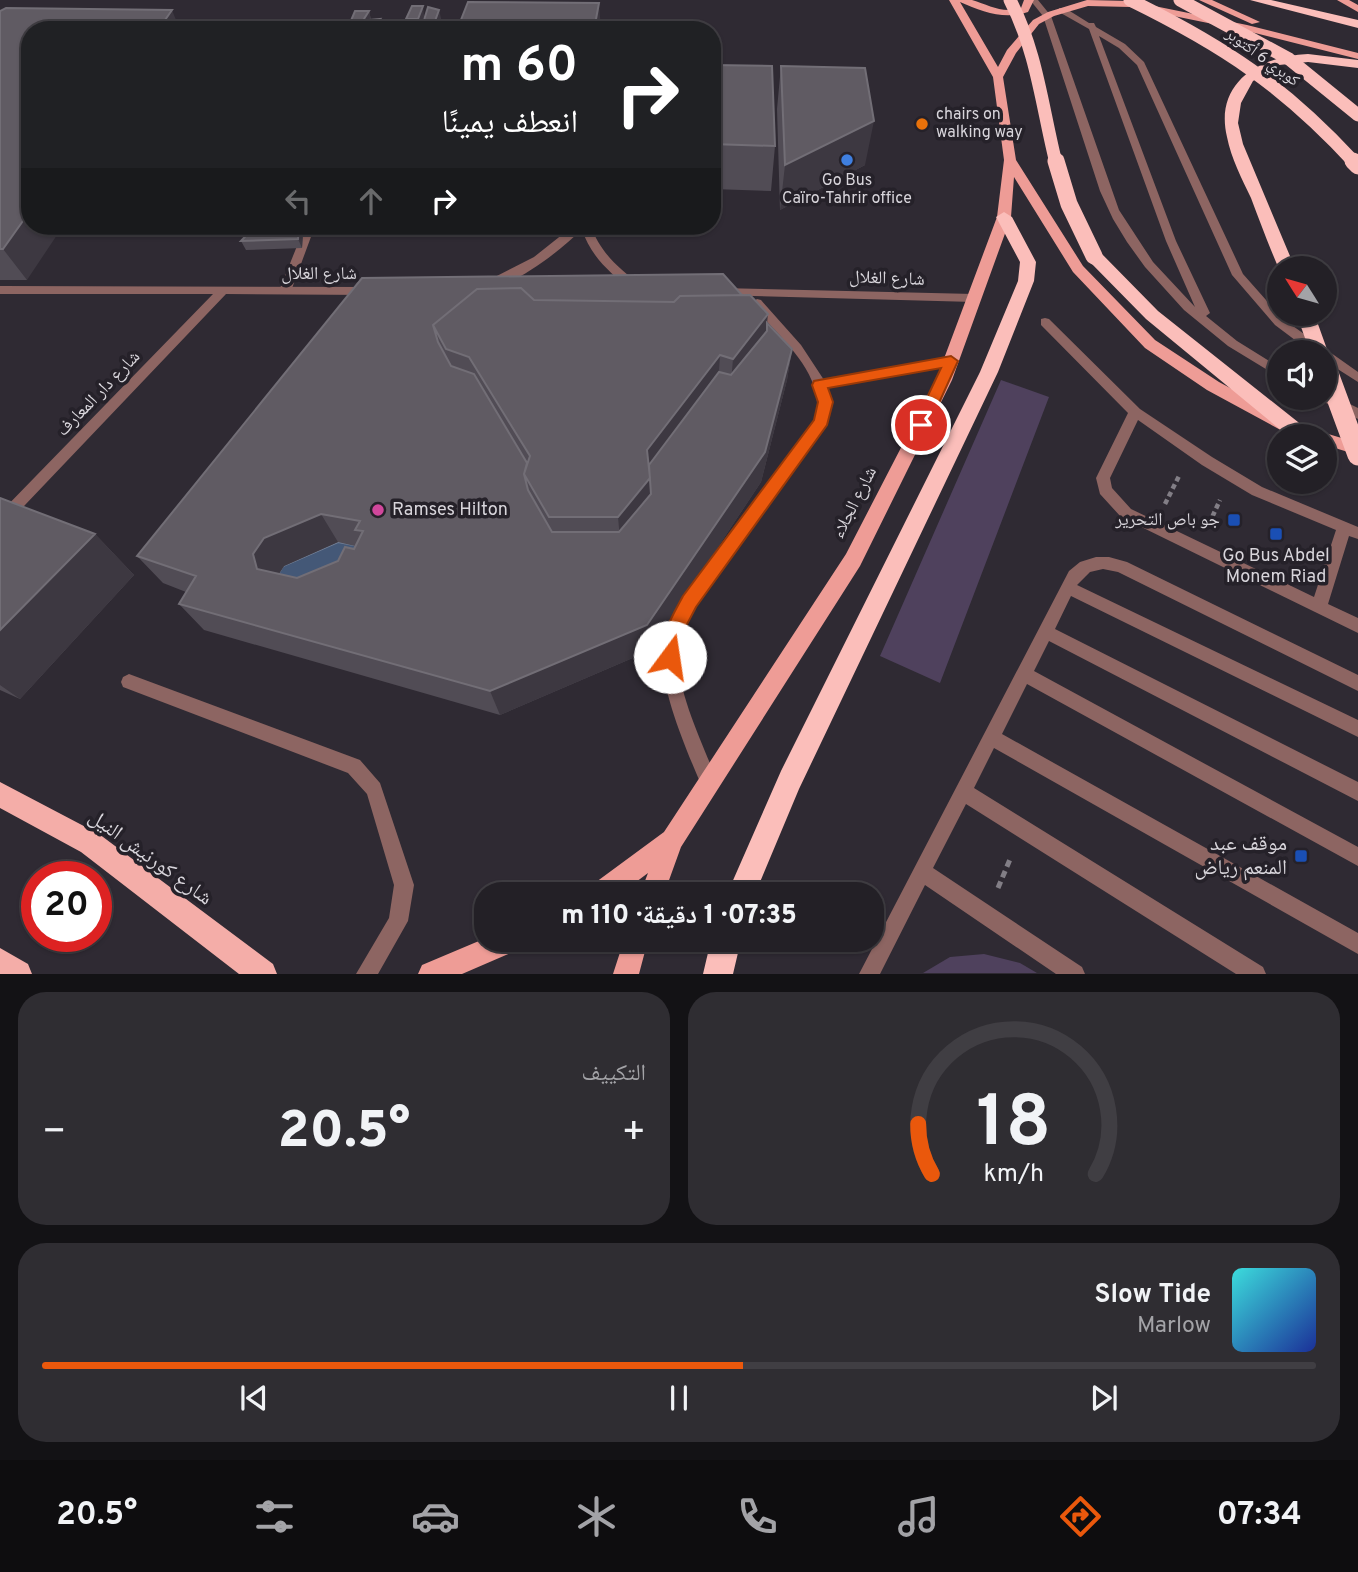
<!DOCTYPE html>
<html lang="ar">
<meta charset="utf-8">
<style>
body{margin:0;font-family:Overpass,"Noto Naskh Arabic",sans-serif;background:#2f2d32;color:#f1f3f6;direction:rtl;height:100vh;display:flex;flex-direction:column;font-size:26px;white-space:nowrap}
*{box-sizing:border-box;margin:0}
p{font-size:23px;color:#a3a3a7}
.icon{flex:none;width:38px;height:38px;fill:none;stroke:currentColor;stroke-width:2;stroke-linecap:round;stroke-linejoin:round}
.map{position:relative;height:974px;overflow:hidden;direction:ltr}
.side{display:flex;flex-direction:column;gap:18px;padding:18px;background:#131215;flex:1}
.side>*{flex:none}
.guide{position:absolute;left:21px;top:21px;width:700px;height:214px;border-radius:28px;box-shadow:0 2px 5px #0004,0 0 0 2px #403e43;direction:rtl;background:#202124;color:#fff;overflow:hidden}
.needle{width:46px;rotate:307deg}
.fabs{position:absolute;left:1267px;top:256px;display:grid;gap:14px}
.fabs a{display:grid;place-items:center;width:70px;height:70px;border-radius:50%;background:#232026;box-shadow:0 2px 5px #0004,0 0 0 2px #403e43;font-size:35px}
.speed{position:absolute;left:21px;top:861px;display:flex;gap:14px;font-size:35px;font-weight:700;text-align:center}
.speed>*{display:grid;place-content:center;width:91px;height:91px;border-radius:50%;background:#232026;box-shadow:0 2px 5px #0004,0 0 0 2px #403e43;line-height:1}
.speed .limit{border:10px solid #d22;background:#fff;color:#111}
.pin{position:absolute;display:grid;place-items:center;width:60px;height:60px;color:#fff;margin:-30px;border:4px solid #fff;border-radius:50%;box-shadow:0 2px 7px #0007}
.me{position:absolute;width:77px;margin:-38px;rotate:14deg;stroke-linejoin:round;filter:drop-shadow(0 0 5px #0008)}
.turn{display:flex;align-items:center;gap:24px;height:147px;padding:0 28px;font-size:32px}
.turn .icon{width:91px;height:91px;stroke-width:2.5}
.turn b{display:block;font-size:49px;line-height:60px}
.lanes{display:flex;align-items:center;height:66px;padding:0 28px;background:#0003;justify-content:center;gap:35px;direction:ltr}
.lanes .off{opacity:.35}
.big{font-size:52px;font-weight:800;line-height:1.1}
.side .card{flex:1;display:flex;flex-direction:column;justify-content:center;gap:10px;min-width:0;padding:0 24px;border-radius:28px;background:#2f2d32}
.side .dial{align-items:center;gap:0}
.dial svg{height:182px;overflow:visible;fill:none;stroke:#403e43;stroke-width:7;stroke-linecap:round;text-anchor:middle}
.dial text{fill:#f1f3f6;stroke:none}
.song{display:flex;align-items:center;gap:21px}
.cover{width:84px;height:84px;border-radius:10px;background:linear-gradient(135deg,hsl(180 70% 55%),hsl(230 70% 35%))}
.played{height:7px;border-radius:4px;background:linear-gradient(90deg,#ea580c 55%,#403e43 55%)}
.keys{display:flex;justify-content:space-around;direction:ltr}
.heat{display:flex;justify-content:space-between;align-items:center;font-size:38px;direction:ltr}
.side .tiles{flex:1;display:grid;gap:18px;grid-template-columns:1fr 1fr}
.card:last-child{grid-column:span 2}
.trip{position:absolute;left:474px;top:882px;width:410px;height:70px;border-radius:28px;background:#232026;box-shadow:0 2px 5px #0004,0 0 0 2px #403e43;font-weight:800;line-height:70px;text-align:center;direction:rtl}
.dock{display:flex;height:112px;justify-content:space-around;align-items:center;background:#0e0d0f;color:#a3a3a7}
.dock .icon{width:49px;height:49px}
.dock .on{color:#ea580c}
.dock b{font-size:32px;color:#f1f3f6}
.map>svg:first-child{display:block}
.green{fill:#4f415d}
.water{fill:#445877;stroke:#707e95;stroke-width:2}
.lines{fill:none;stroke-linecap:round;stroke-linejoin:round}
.path-far1{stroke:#827e86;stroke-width:4.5;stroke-dasharray:5 3.5;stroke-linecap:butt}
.path{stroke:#827e86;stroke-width:5;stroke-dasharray:7 4.5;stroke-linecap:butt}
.service{fill:#8d6562;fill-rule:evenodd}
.minor{fill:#8d6562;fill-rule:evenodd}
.primary{fill:#ee9c96;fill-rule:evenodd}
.trunk{fill:#f4ada8;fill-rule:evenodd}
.motorway{fill:#fbbeba;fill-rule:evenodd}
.motorway-bridge-far2{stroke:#fbbeba;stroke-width:13}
.motorway-bridge-far1{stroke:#fbbeba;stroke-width:17}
.motorway-bridge{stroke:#fbbeba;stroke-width:21}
.wall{fill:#514c55;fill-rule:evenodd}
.shaded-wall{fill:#3d3841}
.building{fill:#605b63;stroke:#726e76;stroke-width:2;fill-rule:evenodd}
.route{fill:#ea580c;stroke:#983908;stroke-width:2}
.food-dot{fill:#e8710a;stroke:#252129;stroke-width:2.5}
.shop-dot{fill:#3f7fe0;stroke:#252129;stroke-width:2.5}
.hotel-dot{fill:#d1479c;stroke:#252129;stroke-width:2.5}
.transit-dot{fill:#1a4fb4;stroke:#252129;stroke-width:2.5}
.labels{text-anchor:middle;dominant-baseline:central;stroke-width:7;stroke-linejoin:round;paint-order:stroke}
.far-street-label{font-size:16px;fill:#d8d5db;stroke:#252129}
.far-poi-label{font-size:16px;fill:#d8d5db;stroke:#252129;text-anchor:start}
.street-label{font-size:18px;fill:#d8d5db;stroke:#252129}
.poi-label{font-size:18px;fill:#d8d5db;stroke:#252129;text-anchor:start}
.near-poi-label{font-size:21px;fill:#d8d5db;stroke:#252129;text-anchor:end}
.near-street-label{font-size:21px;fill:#d8d5db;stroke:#252129}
</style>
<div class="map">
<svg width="1358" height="974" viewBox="0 0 1358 974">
<rect width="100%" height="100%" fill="#2f2a33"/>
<path class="green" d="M 1001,380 L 1049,397 L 940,683 L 880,656 Z
M 984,954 L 1020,963 L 1037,973 L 923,973 L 950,957 Z"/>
<path class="water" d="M 338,542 L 374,549 L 369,577 L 274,581 L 283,566 Z"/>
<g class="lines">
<path class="path-far1" d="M 1165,504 L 1180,474
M 1209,524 L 1220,500"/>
<path class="path" d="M 998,888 L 1011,857"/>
<path class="service" d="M 1030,0 L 1038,0 L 1051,16 L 1119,210 L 1153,262 L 1195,307 L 1166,241 L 1089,29 L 1059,12 L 1059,8 L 1065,8 L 1089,23 L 1094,23 L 1096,27 L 1125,44 L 1144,62 L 1243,274 L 1283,319 L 1358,372 L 1358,382 L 1325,361 L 1325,352 L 1311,352 L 1275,325 L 1232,275 L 1137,65 L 1119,48 L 1099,36 L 1176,241 L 1210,313 L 1206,316 L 1237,341 L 1279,367 L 1279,377 L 1228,346 L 1184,310 L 1145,267 L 1127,242 L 1113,219 L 1100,191 L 1043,16 Z
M 305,226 L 315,226 L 291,291 L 289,294 L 281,294 L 279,291 Z
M 573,226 L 591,226 C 600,252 618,268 640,284 L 640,290 L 632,290 C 611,274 590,256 582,229 C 565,247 511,290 487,287 L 487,281 L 534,257 Z
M 757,299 L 761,300 L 801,345 L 824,380 L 951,357 L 957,361 L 951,365 L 828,388 L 832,405 L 826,424 L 695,606 C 688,621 680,635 678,652 C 675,688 705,749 718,783 L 715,789 L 709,792 L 703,789 C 688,754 662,694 662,656 C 662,614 714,557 738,523 C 764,489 789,454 815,420 C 828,375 779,337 753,306 L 751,303 Z
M 1045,318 L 1049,319 L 1140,409 L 1212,457 L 1262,487 L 1358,527 L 1358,539 L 1349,536 L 1328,604 L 1358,618 L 1358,633 L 1121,517 L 1100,494 L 1096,478 L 1128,413 L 1041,325 L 1041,319 ZM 1138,420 L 1202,465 L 1252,495 L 1336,530 L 1314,597 L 1131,509 L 1112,488 L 1110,478 Z
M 1325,392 L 1358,408 L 1358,419 L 1320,400 L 1319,397 L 1325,397 Z
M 1096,557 L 1109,557 L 1127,562 L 1358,675 L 1358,691 L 1118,572 L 1103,569 L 1090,572 L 1077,585 L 1358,720 L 1358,737 L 1071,596 L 1055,629 L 1358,782 L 1358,801 L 1049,641 L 1034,671 L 1358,847 L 1358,866 L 1027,684 L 1002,734 L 1358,933 L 1358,954 L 994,748 L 974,788 L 1263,967 L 1266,974 L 1236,974 L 966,804 L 933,868 L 1082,967 L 1085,974 L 1056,974 L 925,885 L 880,974 L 859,974 L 1069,571 L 1080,562 Z
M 129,674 L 360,760 L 380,783 L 414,885 L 408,921 L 378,974 L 356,974 L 389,918 L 394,885 L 367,794 L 348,773 L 123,687 L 121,682 L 123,677 Z"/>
<path class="minor" d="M 0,286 L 371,287 L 377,291 L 371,295 L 226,294 L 5,526 L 0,528 L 0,513 L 213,294 L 0,294 Z
M 720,288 L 974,294 L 980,298 L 974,302 L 716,295 L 714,292 Z"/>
<path class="primary" d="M 949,0 C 956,0 965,0 972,0 C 989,5 1002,14 1021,8 L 1024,0 L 1034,0 L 1028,12 C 1005,20 982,12 960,2 L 998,67 L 1007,50 L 1033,20 L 1048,12 L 1087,0 L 1130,1 L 1247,25 L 1358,53 L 1358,59 L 1247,31 L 1130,7 L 1088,6 L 1054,16 L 1039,24 L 1016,53 L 1003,77 L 1016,160 L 1083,266 L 1155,340 L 1219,382 L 1301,426 L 1320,434 L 1325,433 L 1358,443 L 1358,455 L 1325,445 L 1325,436 L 1290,435 L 1207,390 L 1145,348 L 1073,272 L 1014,177 L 1011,217 L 952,380 L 860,566 L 681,847 L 664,894 L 640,894 L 648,873 L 620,894 L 589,894 L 592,885 L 664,832 L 846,554 L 936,380 L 997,217 L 1004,160 L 993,77 Z
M 1199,0 L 1212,0 L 1260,22 L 1252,24 Z
M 1337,0 L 1349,0 L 1358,5 L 1358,12 Z
M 486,938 L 523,940 L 520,949 L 462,974 L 418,974 L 422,965 Z
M 624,940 L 648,940 L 639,974 L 613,974 Z"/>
<path class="trunk" d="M 0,782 L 99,834 L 273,964 L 277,974 L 239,974 L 81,852 L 0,808 Z
M 0,948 L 28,964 L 32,974 L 0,974 Z"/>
<path class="motorway" d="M 1250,0 L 1271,0 L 1358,20 L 1358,28 Z
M 1308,54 L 1358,60 L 1358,68 L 1308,62 L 1279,65 L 1253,81 L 1241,103 L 1238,123 L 1243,144 L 1295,268 L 1279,269 C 1269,246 1260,222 1251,198 C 1242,179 1231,158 1227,137 C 1214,82 1260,56 1308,54 Z
M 1004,212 L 1012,217 L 1036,262 L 1034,281 L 998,372 L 799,789 L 755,894 L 727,894 L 781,771 L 980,372 L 1018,281 L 1020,262 L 996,217 Z
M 1094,251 L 1100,252 L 1158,311 L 1303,426 L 1306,431 L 1303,436 L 1288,436 L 1146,319 L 1088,260 L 1086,256 L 1088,252 Z
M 711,940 L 741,940 L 733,974 L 703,974 Z"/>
<path class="motorway-bridge-far2" d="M 1010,0 C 1037,52 1042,107 1056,163
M 1130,0 C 1224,46 1284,86 1355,163
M 1180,0 L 1289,59 L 1358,115"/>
<path class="motorway-bridge-far1" d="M 1056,161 L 1069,204 L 1094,256
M 1353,161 L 1358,166
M 1305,313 L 1319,352
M 1325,366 L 1326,370"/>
<path class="motorway-bridge" d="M 1326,368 L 1358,455"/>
</g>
<path class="wall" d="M 0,11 L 27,280 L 0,280 Z
M 369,11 L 371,20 L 381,23 L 400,22 L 402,30 L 347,30 Z
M 424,15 L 422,22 L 425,22 L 424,20 L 441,18 L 437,29 L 421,30 L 420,27 L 416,27 L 417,30 L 405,30 L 404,27 L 407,22 L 406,19 Z
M 712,65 L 775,146 L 771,191 L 712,189 Z
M 781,66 L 865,165 L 780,210 L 777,109 Z
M 303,234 L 302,248 L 246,250 L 241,241 Z
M 362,278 L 767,323 L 792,349 L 787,380 L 761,482 L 649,651 L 500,715 L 204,630 L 179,604 L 186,592 L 163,583 L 137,556 ZM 338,542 L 355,546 L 354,549 L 338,561 L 297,578 L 279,574 L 284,566 Z
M 0,498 L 95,534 L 134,575 L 20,699 L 0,690 Z"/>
<path class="shaded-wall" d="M 599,3 L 601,30 L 594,30 Z
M 423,6 L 424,15 L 420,27 L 418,19 Z
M 172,10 L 180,30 L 158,30 Z
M 439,10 L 441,18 L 437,29 L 435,21 Z
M 369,11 L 371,19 L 367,26 L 362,25 L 364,30 L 357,30 Z
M 380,19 L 382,26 L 380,26 L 381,29 L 375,30 L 374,26 Z
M 400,22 L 402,30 L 399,30 L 398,25 Z
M 874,121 L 865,165 L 780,210 L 785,165 Z
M 30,211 L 30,226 L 63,226 L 27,280 L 3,249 Z
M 299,226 L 303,234 L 302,248 L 298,239 Z
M 768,314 L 763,362 L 729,406 L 733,359 Z
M 792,349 L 787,380 L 761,482 L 649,651 L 500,715 L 490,691 Z
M 720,355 L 717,403 L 622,561 L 618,517 L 647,450 Z
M 321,514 L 338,542 L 284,566 L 274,581 L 257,569 L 253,554 L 264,538 Z
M 95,534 L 134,575 L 20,699 L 0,685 L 0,630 Z"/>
<path class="building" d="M 468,2 L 599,3 L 594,30 L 457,30 Z
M 412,6 L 423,6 L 418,19 L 406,19 Z
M 428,7 L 439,10 L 435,21 L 424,20 Z
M 6,8 L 172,10 L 158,30 L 30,30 L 30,211 L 3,249 L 0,249 L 0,11 Z
M 355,11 L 369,11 L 357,30 L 347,30 Z
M 380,19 L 374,26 L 362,25 L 369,20 Z
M 381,21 L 400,22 L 398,25 L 380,26 Z
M 415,22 L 414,27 L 404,27 L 405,23 Z
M 420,22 L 430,22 L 429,26 L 420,27 Z
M 712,65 L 772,66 L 775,146 L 712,144 Z
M 781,66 L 865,68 L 874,121 L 785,165 Z
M 255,226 L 299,226 L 298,239 L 241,241 Z
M 723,274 L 742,295 L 680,296 L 674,302 L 534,300 L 521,288 L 477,289 L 433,325 L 438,342 L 451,366 L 474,374 L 527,463 L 524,474 L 528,490 L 552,532 L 619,532 L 651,494 L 649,465 L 719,372 L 731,375 L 767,331 L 767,323 L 792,349 L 765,452 L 647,625 L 490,691 L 179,604 L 196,576 L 137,556 L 362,278 ZM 321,514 L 360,521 L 355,530 L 363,531 L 354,549 L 345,547 L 338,561 L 297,578 L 257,569 L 253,554 L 264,538 Z
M 521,288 L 534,300 L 674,302 L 680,296 L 750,295 L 768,314 L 733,359 L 720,355 L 647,450 L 650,478 L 618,517 L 549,517 L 524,474 L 530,456 L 469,357 L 446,349 L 433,325 L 477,289 Z
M 0,498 L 95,534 L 0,630 Z"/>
<path class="route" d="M 951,356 L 958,361 L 929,425 L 921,431 L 914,425 L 941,368 L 828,388 L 833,402 L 827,425 L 696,607 L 685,628 L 677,663 L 670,665 L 664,663 C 655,643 674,613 683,596 L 814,420 L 818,402 L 812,385 L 814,381 Z"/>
<circle class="food-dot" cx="922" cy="124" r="7"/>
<circle class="shop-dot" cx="847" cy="160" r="7"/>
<circle class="hotel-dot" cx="378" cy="510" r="7"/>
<g class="transit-dot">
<rect x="1227" y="513" width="14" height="14" rx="3.5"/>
<rect x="1269" y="527" width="14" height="14" rx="3.5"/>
<rect x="1294" y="849" width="14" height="14" rx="3.5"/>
</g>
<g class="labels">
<g class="far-street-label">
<text transform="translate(1262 58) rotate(36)">كوبري 6 أكتوبر</text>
</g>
<g class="far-poi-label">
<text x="936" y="115">chairs on<tspan x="936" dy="18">walking way</tspan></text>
<text x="847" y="181" text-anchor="middle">Go Bus<tspan x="847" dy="18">Caïro-Tahrir office</tspan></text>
</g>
<g class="street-label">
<text x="319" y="274">شارع الغلال</text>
<text transform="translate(887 279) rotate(2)">شارع الغلال</text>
<text transform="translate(99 394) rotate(-46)">شارع دار المعارف</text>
<text transform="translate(855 503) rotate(-63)">شارع الجلاء</text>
</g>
<g class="poi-label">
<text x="392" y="510">Ramses Hilton</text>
<text x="1220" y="520" text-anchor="end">جو باص التحرير</text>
<text x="1276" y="556" text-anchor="middle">Go Bus Abdel<tspan x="1276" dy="21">Monem Riad</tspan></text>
</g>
<g class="near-poi-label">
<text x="1287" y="844">موقف عبد<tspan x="1287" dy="24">المنعم رياض</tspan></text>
</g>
<g class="near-street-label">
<text transform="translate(150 858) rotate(36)">شارع كورنيش النيل</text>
</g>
</g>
</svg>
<div class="fabs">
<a><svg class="needle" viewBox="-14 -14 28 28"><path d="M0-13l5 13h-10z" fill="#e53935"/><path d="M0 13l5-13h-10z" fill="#a3a3a7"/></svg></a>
<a><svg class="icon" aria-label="sound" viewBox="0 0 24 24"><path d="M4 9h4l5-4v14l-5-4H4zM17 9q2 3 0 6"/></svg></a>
<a><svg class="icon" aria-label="layers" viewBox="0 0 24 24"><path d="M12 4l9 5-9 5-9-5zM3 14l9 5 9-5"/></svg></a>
</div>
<div class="speed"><div class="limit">20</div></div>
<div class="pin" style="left:921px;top:425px;background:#d93025"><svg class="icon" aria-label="arrive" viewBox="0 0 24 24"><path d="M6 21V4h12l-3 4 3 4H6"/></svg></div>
<svg class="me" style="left:670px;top:657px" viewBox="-20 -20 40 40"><circle r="19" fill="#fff"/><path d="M0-13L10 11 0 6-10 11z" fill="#ea580c"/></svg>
<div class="trip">07:35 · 1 دقيقة · 110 m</div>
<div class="guide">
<div class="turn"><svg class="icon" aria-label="right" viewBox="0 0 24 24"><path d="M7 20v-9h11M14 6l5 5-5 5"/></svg><div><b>60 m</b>انعطف يمينًا</div></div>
<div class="lanes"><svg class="icon off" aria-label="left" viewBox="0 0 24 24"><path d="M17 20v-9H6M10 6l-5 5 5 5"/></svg><svg class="icon off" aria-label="ahead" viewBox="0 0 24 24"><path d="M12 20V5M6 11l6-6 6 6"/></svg><svg class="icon" aria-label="right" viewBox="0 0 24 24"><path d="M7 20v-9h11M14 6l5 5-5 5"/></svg></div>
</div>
</div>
<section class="side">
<div class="tiles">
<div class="card dial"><svg viewBox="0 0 100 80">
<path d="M14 69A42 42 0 1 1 86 69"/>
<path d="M14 69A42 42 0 0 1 8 47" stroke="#ea580c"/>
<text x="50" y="56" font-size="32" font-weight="700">18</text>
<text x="50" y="72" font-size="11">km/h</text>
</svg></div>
<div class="card"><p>التكييف</p>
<div class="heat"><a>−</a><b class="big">20.5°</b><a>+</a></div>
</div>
<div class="card">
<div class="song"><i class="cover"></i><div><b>Slow Tide</b><p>Marlow</p></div></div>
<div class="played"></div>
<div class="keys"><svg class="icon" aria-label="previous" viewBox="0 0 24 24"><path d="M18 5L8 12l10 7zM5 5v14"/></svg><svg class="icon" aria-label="pause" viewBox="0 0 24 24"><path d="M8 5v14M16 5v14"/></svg><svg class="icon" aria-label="next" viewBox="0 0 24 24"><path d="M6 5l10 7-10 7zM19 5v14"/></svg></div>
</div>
</div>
</section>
<nav class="dock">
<b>07:34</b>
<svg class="icon on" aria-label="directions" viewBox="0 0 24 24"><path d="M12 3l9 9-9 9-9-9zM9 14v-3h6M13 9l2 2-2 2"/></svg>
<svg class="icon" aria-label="music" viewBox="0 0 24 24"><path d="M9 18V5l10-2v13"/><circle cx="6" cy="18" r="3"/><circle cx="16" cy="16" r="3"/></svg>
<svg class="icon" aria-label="phone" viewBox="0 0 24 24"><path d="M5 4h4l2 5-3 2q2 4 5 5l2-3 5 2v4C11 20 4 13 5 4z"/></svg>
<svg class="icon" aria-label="climate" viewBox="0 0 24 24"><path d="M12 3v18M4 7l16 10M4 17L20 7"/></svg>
<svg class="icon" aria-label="car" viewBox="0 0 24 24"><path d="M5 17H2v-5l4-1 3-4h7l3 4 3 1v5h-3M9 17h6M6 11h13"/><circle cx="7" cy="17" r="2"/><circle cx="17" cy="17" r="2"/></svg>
<svg class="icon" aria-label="filters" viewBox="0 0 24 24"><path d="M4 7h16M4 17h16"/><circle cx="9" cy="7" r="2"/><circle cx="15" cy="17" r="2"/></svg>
<b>20.5°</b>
</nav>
